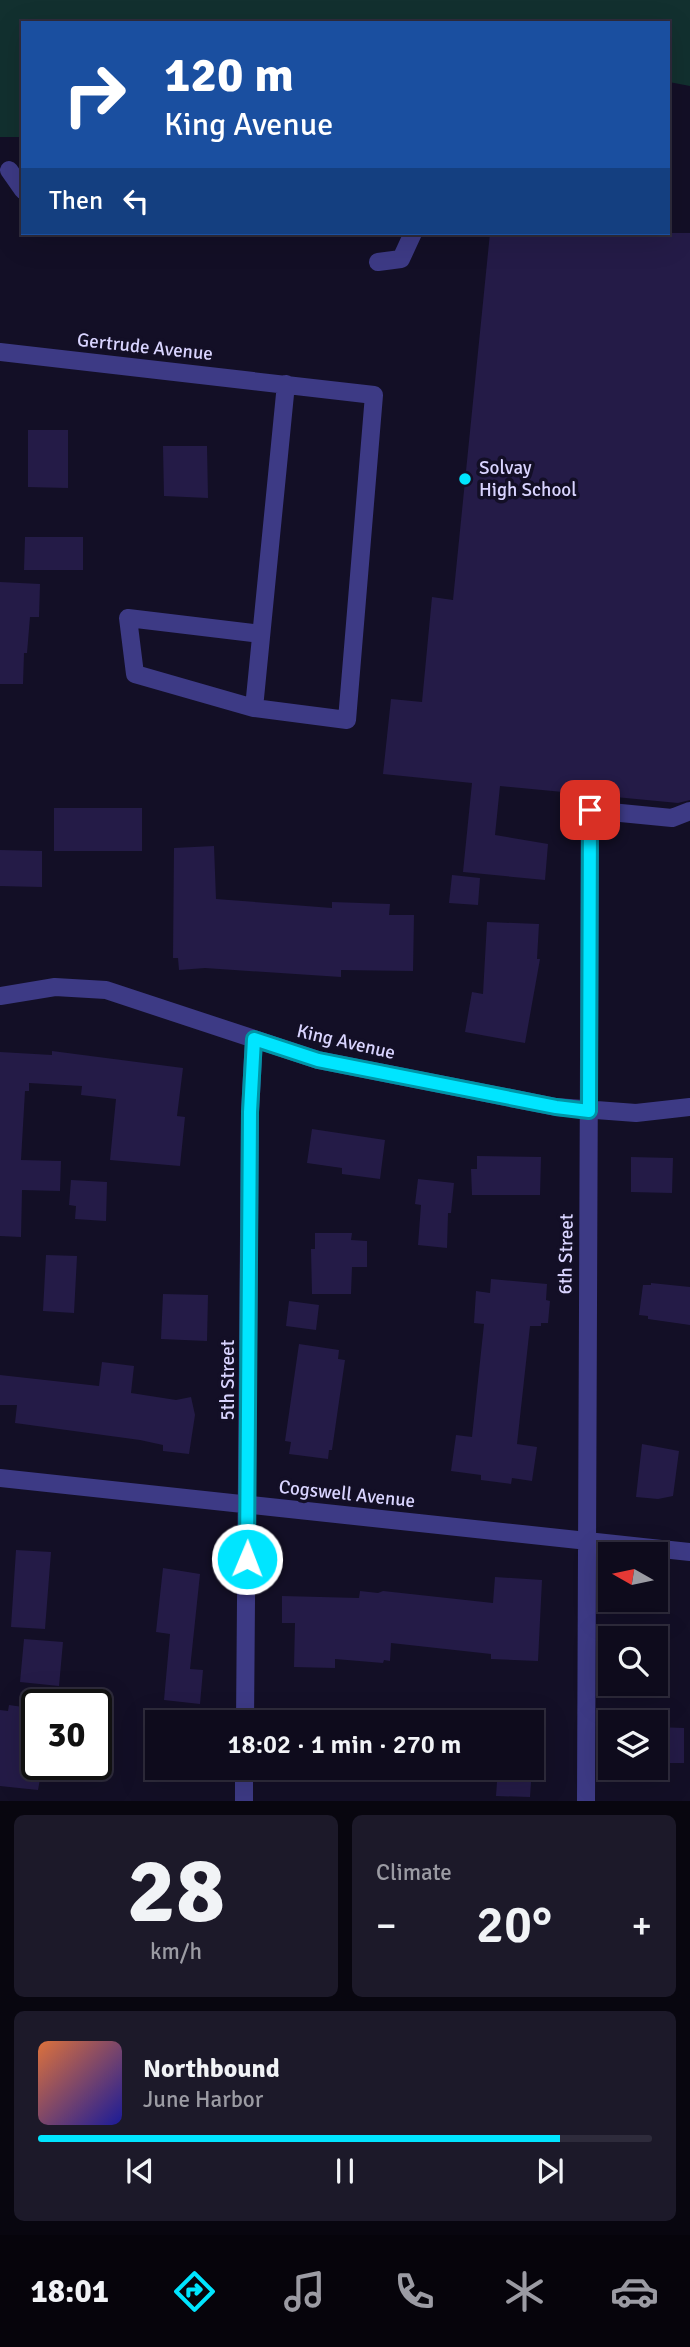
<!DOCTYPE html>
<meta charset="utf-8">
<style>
body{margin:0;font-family:Signika,sans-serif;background:#1c1929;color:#f1f3f6;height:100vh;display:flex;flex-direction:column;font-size:26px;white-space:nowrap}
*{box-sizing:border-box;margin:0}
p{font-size:23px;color:#9b9ba3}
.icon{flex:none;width:38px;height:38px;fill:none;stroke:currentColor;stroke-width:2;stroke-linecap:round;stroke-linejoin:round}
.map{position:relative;height:1801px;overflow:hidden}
.side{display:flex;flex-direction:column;gap:14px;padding:14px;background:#08060f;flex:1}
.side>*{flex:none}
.banner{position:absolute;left:21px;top:21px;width:649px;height:214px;border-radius:0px;box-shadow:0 7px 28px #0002,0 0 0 2px #2e2b3b;background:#1a4fa0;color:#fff;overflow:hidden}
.needle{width:46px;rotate:279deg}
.tools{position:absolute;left:598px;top:1542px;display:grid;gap:14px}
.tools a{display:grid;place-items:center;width:70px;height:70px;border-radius:0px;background:#0e0b1c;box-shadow:0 7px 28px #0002,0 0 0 2px #2e2b3b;font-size:35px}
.speed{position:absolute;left:21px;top:1689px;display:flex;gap:14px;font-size:35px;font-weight:700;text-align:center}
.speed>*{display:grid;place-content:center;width:91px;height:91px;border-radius:50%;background:#0e0b1c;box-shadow:0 7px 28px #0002,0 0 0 2px #2e2b3b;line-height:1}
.speed .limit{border:4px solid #111;border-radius:10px;background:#fff;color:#111}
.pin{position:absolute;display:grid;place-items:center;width:60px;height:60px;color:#fff;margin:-30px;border-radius:14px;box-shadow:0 4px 10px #0006}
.me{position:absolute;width:77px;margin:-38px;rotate:1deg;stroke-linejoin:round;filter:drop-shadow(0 0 5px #0008)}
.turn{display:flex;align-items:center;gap:24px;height:147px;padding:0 28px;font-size:32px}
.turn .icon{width:91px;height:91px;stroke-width:2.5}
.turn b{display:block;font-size:49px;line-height:60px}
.then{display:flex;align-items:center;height:66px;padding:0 28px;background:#0003;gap:14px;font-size:26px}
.big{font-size:52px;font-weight:600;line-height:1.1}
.side .card{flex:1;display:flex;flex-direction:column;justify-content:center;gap:10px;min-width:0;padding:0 24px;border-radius:10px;background:#1c1929}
.side .dial{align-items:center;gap:0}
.dial b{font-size:91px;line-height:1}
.song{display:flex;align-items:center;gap:21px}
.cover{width:84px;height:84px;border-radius:10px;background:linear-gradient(135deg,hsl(20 70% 55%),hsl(240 70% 35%))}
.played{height:7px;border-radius:4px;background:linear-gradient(90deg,#00e5ff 85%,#2e2b3b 85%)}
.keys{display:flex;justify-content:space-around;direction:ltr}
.heat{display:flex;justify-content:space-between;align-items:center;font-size:38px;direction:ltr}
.side .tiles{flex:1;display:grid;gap:14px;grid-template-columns:1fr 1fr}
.card:last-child{grid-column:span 2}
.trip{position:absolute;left:145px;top:1710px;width:399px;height:70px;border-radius:0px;background:#0e0b1c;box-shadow:0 7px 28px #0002,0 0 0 2px #2e2b3b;font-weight:600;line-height:70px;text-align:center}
.dock{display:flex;height:112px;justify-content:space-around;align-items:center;background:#06040b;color:#9b9ba3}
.dock .icon{width:49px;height:49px}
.dock .on{color:#00e5ff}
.dock b{font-size:32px;color:#f1f3f6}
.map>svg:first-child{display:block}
.green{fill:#12302f}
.building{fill:#241b47}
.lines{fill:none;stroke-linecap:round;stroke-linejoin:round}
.minor{stroke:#3d3a85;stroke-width:18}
.route-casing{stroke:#0095a6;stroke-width:18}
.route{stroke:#00e5ff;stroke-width:12}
.poi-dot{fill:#00e5ff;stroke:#130f26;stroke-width:2.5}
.labels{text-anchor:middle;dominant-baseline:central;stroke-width:7;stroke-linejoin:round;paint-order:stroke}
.street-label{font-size:19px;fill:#d9d4ff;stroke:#130f26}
.poi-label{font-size:19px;fill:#d9d4ff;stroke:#130f26;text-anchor:start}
</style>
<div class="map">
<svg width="690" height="1801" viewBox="0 0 690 1801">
<rect width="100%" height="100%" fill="#130f26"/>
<path class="green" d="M 0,0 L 690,0 L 690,86 L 669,82 L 668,23 L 23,23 L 23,137 L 0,137 Z"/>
<path class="building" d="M 490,233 L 690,233 L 690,800 L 678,803 L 500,786 L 495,835 L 548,844 L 545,880 L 463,872 L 472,783 L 383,774 L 391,699 L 422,702 L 432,597 L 453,600 Z
M 28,430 L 68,430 L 68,488 L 28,487 Z
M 163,446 L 207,446 L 208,498 L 164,496 Z
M 25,537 L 83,537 L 83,570 L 24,570 Z
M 0,582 L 40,584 L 39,617 L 30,617 L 27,653 L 24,653 L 23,684 L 0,684 Z
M 54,808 L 142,808 L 142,851 L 54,851 Z
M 214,846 L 216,899 L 332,908 L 332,902 L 390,904 L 389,915 L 414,915 L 413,971 L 341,970 L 341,977 L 205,968 L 179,970 L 178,958 L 173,958 L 174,848 Z
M 0,850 L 42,851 L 42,887 L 0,886 Z
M 452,875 L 480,878 L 478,905 L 449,903 Z
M 487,922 L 539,924 L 537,959 L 540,959 L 525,1043 L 465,1032 L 472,992 L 483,994 Z
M 52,1051 L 183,1068 L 177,1116 L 185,1117 L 180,1166 L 110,1160 L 116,1099 L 81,1095 L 82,1086 L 29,1083 L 29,1091 L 25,1091 L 21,1160 L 61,1161 L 60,1191 L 22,1190 L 21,1237 L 0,1236 L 0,1052 L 52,1055 Z
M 312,1129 L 385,1140 L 380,1179 L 342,1174 L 342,1168 L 307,1163 Z
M 477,1156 L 541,1157 L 540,1195 L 472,1195 L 471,1169 L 477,1169 Z
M 631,1157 L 673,1158 L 672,1193 L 631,1192 Z
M 418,1179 L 454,1183 L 451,1213 L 448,1213 L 447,1248 L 418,1245 L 421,1205 L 415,1204 Z
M 71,1180 L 107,1182 L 106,1221 L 75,1219 L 76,1206 L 69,1205 Z
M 315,1233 L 352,1233 L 351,1240 L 367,1241 L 367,1267 L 352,1267 L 351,1294 L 312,1294 L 311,1249 L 315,1249 Z
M 46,1255 L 77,1256 L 74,1313 L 43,1311 Z
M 491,1279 L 547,1284 L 546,1300 L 550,1301 L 548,1323 L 541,1323 L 541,1326 L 530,1326 L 517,1444 L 537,1447 L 532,1481 L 512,1478 L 511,1484 L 481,1480 L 481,1475 L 451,1471 L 456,1435 L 472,1437 L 484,1324 L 474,1323 L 476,1291 L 490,1293 Z
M 651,1283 L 690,1287 L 690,1325 L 648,1319 L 648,1316 L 639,1315 L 643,1285 L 651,1285 Z
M 163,1294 L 208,1295 L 207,1341 L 161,1339 Z
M 289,1301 L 319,1305 L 316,1330 L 286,1326 Z
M 299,1344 L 339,1350 L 338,1359 L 345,1360 L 332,1450 L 329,1450 L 328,1459 L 289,1454 L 291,1442 L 285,1441 Z
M 102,1362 L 134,1366 L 131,1393 L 176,1400 L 191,1397 L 195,1415 L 189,1454 L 163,1451 L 163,1445 L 140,1440 L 15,1423 L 17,1405 L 0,1405 L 0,1375 L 99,1386 Z
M 642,1444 L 679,1451 L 673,1496 L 658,1499 L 636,1497 Z
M 16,1550 L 51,1552 L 45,1629 L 11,1627 Z
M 163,1568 L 200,1574 L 190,1669 L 203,1670 L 200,1704 L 164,1700 L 170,1634 L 156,1632 Z
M 495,1577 L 542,1580 L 538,1661 L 491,1659 L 491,1654 L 391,1643 L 390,1661 L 384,1660 L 383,1663 L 335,1659 L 335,1668 L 294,1667 L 295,1623 L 282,1623 L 282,1596 L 359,1598 L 360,1591 L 378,1593 L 383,1591 L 493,1603 Z
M 24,1639 L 63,1642 L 59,1686 L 20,1682 Z
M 9,1705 L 37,1709 L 37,1764 L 41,1764 L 42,1768 L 38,1790 L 0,1786 L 0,1710 L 8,1711 Z
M 656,1727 L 684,1728 L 684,1763 L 656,1763 Z
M 498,1768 L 532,1768 L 530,1797 L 496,1796 Z"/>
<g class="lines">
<path class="minor" d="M 9,170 L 23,190
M 378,262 L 401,259 L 413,233
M 0,352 L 374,395 L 347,720 L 254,708 L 286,384
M 254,708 L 135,674 L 128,618 L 261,634
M 0,996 L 55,987 L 106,990 L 318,1060 L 556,1107 L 636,1113 L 690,1107
M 0,1478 L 690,1552
M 245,1722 L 250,1112 L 254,1039
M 244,1801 L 244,1768
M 586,1801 L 590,810 L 672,818 L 690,811"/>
</g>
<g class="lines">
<defs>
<path id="route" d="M 247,1559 L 250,1112 L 254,1039 L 318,1060 L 556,1107 L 589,1111 L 590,810"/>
</defs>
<use href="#route" class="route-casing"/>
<use href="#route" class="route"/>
</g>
<circle class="poi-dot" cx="465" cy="479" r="7"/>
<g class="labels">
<g class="street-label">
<text transform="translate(145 347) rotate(6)">Gertrude Avenue</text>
<text transform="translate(346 1042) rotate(13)">King Avenue</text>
<text transform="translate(566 1254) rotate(-89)">6th Street</text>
<text transform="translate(228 1380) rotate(-90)">5th Street</text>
<text transform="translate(347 1494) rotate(6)">Cogswell Avenue</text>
</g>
<g class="poi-label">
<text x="479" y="468">Solvay<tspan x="479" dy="22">High School</tspan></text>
</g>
</g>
</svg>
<div class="tools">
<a><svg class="needle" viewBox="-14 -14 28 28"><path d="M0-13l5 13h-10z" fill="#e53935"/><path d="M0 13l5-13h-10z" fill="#9b9ba3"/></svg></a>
<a><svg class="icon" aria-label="search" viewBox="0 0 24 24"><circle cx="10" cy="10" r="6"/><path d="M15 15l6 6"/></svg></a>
<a><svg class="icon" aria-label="layers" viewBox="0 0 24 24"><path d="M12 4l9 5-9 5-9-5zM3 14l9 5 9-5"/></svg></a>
</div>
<div class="speed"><div class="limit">30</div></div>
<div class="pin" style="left:590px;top:810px;background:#d93025"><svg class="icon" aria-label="arrive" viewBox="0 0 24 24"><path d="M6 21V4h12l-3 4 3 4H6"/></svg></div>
<svg class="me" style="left:247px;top:1559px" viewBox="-20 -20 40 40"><circle r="17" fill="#00e5ff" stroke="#fff" stroke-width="3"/><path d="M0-11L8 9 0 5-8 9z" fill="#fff"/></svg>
<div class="trip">18:02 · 1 min · 270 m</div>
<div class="banner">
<div class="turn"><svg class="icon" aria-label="right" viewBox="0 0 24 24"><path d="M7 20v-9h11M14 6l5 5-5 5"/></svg><div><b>120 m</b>King Avenue</div></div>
<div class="then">Then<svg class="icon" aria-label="left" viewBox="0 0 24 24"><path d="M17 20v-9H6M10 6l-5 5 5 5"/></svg></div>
</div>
</div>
<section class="side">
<div class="tiles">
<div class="card dial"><b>28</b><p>km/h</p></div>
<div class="card"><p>Climate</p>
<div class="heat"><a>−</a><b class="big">20°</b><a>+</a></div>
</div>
<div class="card">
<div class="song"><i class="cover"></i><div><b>Northbound</b><p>June Harbor</p></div></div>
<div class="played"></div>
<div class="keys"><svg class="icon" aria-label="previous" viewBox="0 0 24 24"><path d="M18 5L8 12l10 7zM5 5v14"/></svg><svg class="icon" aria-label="pause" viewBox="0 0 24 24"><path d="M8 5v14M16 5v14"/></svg><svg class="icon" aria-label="next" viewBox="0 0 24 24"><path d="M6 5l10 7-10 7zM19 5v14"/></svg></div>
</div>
</div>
</section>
<nav class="dock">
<b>18:01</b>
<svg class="icon on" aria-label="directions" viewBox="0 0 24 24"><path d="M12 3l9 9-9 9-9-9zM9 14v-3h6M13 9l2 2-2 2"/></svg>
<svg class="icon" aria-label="music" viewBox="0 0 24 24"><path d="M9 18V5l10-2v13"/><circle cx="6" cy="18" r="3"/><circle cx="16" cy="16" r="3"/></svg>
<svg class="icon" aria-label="phone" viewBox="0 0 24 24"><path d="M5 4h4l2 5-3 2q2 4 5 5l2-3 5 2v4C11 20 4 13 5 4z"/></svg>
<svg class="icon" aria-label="climate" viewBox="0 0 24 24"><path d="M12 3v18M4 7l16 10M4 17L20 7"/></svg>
<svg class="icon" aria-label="car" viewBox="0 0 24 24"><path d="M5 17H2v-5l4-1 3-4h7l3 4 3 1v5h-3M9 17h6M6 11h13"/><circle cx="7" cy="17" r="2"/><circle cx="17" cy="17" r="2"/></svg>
</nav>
